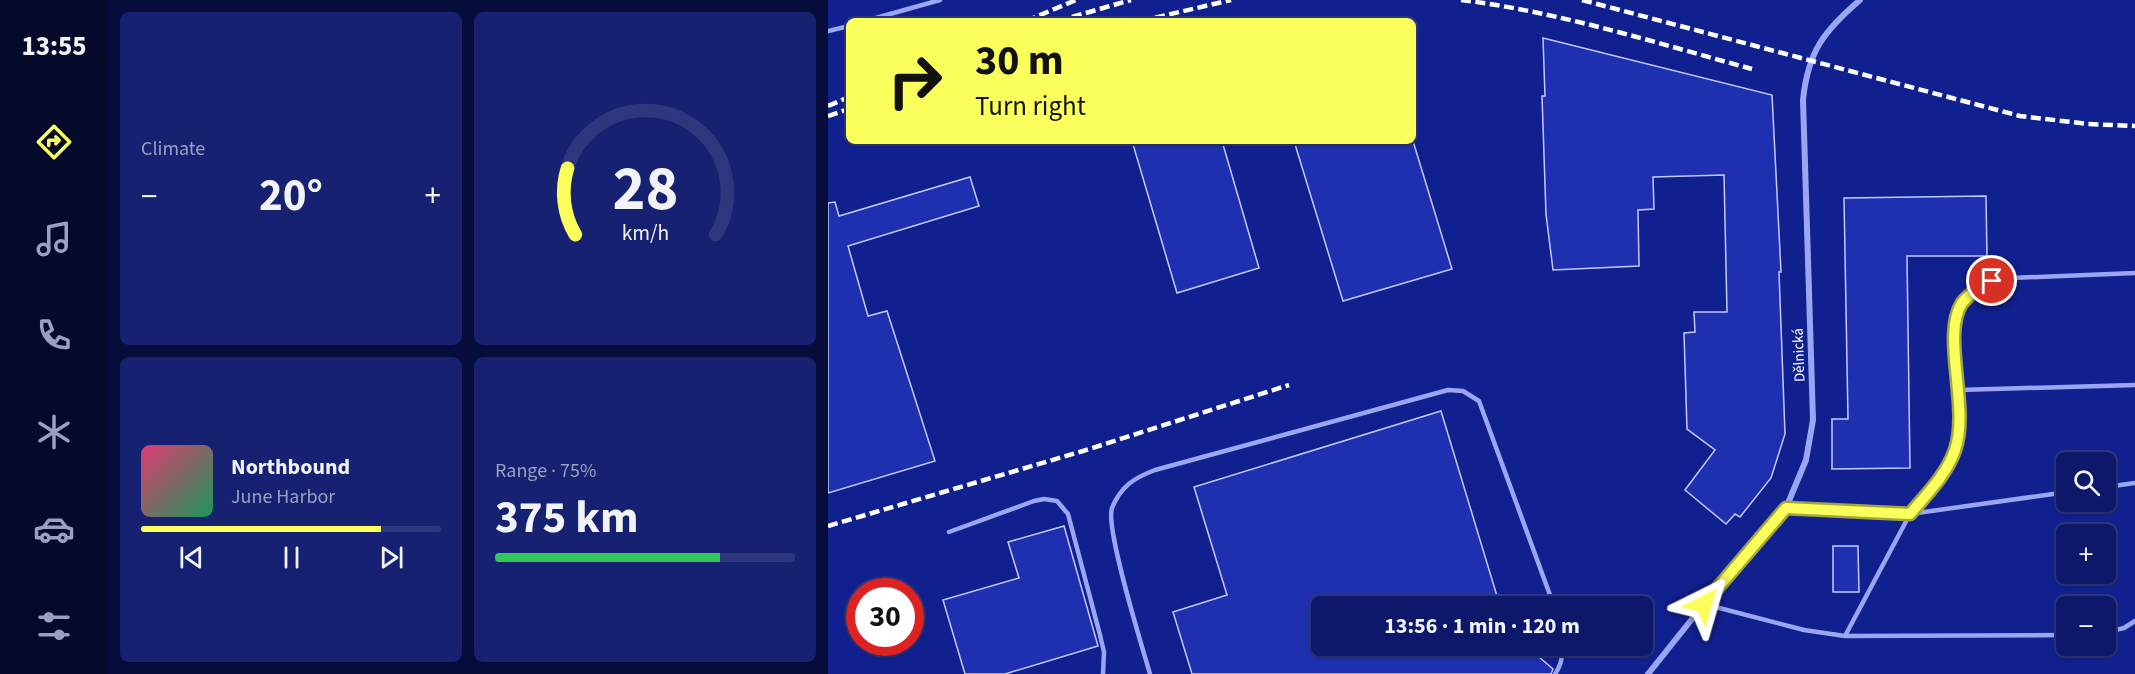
<!DOCTYPE html>
<meta charset="utf-8">
<style>
body{margin:0;font-family:"Source Sans 3",sans-serif;background:#162171;color:#f1f3f6;height:100vh;display:flex;flex-direction:column;font-size:22px;white-space:nowrap}
*{box-sizing:border-box;margin:0}
p{font-size:20px;color:#9aa0c1}
.icon{flex:none;width:33px;height:33px;fill:none;stroke:currentColor;stroke-width:2;stroke-linecap:round;stroke-linejoin:round}
.map{position:relative;flex:1;overflow:hidden}
.sheet{display:flex;flex-direction:column;gap:12px;padding:12px;background:#070d3b;width:720px}
.sheet>*{flex:none}
.guide{position:absolute;left:18px;top:18px;width:570px;height:126px;border-radius:9px;box-shadow:0 2px 4px #0004,0 0 0 2px #2d377e;background:#faff5c;color:#111;overflow:hidden}
.controls{position:absolute;left:1228px;top:452px;display:grid;gap:12px}
.controls a{display:grid;place-items:center;width:60px;height:60px;border-radius:9px;background:#0d186b;box-shadow:0 2px 4px #0004,0 0 0 2px #2d377e;font-size:30px}
.speed{position:absolute;left:18px;top:578px;display:flex;gap:12px;font-size:30px;font-weight:700;text-align:center}
.speed>*{display:grid;place-content:center;width:78px;height:78px;border-radius:50%;background:#0d186b;box-shadow:0 2px 4px #0004,0 0 0 2px #2d377e;line-height:1}
.speed .limit{border:9px solid #d22;background:#fff;color:#111}
.pin{position:absolute;display:grid;place-items:center;width:51px;height:51px;color:#fff;margin:-26px;border:3px solid #fff;border-radius:50%;box-shadow:0 2px 6px #0007}
.me{position:absolute;width:66px;margin:-33px;rotate:40deg;stroke-linejoin:round;filter:drop-shadow(0 0 4px #0008)}
.turn{display:flex;align-items:center;gap:21px;height:126px;padding:0 30px;font-size:27px}
.turn .icon{width:78px;height:78px;stroke-width:2.5}
.turn b{display:block;font-size:42px;line-height:51px}
.big{font-size:45px;font-weight:700;line-height:1.1}
.sheet .tile{flex:1;display:flex;flex-direction:column;justify-content:center;gap:9px;min-width:0;padding:0 21px;border-radius:9px;background:#162171}
.sheet .dial{align-items:center;gap:0}
.dial svg{height:156px;overflow:visible;fill:none;stroke:#2d377e;stroke-width:7;stroke-linecap:round;text-anchor:middle}
.dial text{fill:#f1f3f6;stroke:none}
.song{display:flex;align-items:center;gap:18px}
.cover{width:72px;height:72px;border-radius:9px;background:linear-gradient(135deg,hsl(340 70% 55%),hsl(150 70% 35%))}
.played{height:6px;border-radius:3px;background:linear-gradient(90deg,#faff5c 80%,#2d377e 80%)}
.keys{display:flex;justify-content:space-around;direction:ltr}
.heat{display:flex;justify-content:space-between;align-items:center;font-size:33px;direction:ltr}
.charge{height:9px;border-radius:4px;background:linear-gradient(90deg,#34c759 75%,#2d377e 0)}
.sheet .tiles{flex:1;display:grid;gap:12px;grid-template-columns:repeat(2,1fr)}
.trip{position:absolute;left:483px;top:596px;width:342px;height:60px;border-radius:9px;background:#0d186b;box-shadow:0 2px 4px #0004,0 0 0 2px #2d377e;font-weight:700;line-height:60px;text-align:center}
main{display:flex;flex:1;min-height:0}
.menu{display:flex;flex-direction:column;width:108px;justify-content:space-around;align-items:center;background:#050a2b;color:#9aa0c1}
.menu .icon{width:42px;height:42px}
.menu .current{color:#faff5c}
.menu b{font-size:27px;color:#f1f3f6}
.map>svg:first-child{display:block}
.building{fill:#1e30af;stroke:#c2cafd;stroke-width:1.5}
.lines{fill:none;stroke-linecap:round;stroke-linejoin:round}
.service{stroke:#9aa6f2;stroke-width:4.5}
.minor{stroke:#9aa6f2;stroke-width:6}
.rail{stroke:#fff;stroke-width:4.5;stroke-dasharray:10 4.5;stroke-linecap:butt}
.route-casing{stroke:#a2a63c;stroke-width:15}
.route{stroke:#faff5c;stroke-width:10}
.labels{text-anchor:middle;dominant-baseline:central;stroke-width:6;stroke-linejoin:round;paint-order:stroke}
.street-label{font-size:15px;fill:#fff;stroke:#11208f}
</style>
<main>
<nav class="menu">
<b>13:55</b>
<svg class="icon current" aria-label="directions" viewBox="0 0 24 24"><path d="M12 3l9 9-9 9-9-9zM9 14v-3h6M13 9l2 2-2 2"/></svg>
<svg class="icon" aria-label="music" viewBox="0 0 24 24"><path d="M9 18V5l10-2v13"/><circle cx="6" cy="18" r="3"/><circle cx="16" cy="16" r="3"/></svg>
<svg class="icon" aria-label="phone" viewBox="0 0 24 24"><path d="M5 4h4l2 5-3 2q2 4 5 5l2-3 5 2v4C11 20 4 13 5 4z"/></svg>
<svg class="icon" aria-label="climate" viewBox="0 0 24 24"><path d="M12 3v18M4 7l16 10M4 17L20 7"/></svg>
<svg class="icon" aria-label="car" viewBox="0 0 24 24"><path d="M5 17H2v-5l4-1 3-4h7l3 4 3 1v5h-3M9 17h6M6 11h13"/><circle cx="7" cy="17" r="2"/><circle cx="17" cy="17" r="2"/></svg>
<svg class="icon" aria-label="filters" viewBox="0 0 24 24"><path d="M4 7h16M4 17h16"/><circle cx="9" cy="7" r="2"/><circle cx="15" cy="17" r="2"/></svg>
</nav>
<section class="sheet">
<div class="tiles">
<div class="tile"><p>Climate</p>
<div class="heat"><a>−</a><b class="big">20°</b><a>+</a></div>
</div>
<div class="tile dial"><svg viewBox="0 0 100 80">
<path d="M14 69A42 42 0 1 1 86 69"/>
<path d="M14 69A42 42 0 0 1 10 35" stroke="#faff5c"/>
<text x="50" y="56" font-size="32" font-weight="700">28</text>
<text x="50" y="72" font-size="11">km/h</text>
</svg></div>
<div class="tile">
<div class="song"><i class="cover"></i><div><b>Northbound</b><p>June Harbor</p></div></div>
<div class="played"></div>
<div class="keys"><svg class="icon" aria-label="previous" viewBox="0 0 24 24"><path d="M18 5L8 12l10 7zM5 5v14"/></svg><svg class="icon" aria-label="pause" viewBox="0 0 24 24"><path d="M8 5v14M16 5v14"/></svg><svg class="icon" aria-label="next" viewBox="0 0 24 24"><path d="M6 5l10 7-10 7zM19 5v14"/></svg></div>
</div>
<div class="tile"><p>Range · 75%</p><b class="big">375 km</b><div class="charge"></div></div>
</div>
</section>
<div class="map">
<svg width="1307" height="674" viewBox="0 0 1307 674">
<rect width="100%" height="100%" fill="#11208f"/>
<path class="building" d="M 715,38 L 944,95 L 953,272 L 951,272 L 957,434 L 943,478 L 912,517 L 907,514 L 898,524 L 857,490 L 887,450 L 859,429 L 856,333 L 867,332 L 866,312 L 899,312 L 896,175 L 825,177 L 826,209 L 810,210 L 811,266 L 725,270 L 718,214 L 714,96 L 717,96 Z
M 304,141 L 394,141 L 431,268 L 349,293 Z
M 466,141 L 585,141 L 624,269 L 515,301 Z
M 142,177 L 151,206 L 20,246 L 40,316 L 59,311 L 107,461 L 0,493 L 0,203 L 7,202 L 11,216 Z
M 1158,196 L 1159,256 L 1079,256 L 1082,468 L 1004,469 L 1004,419 L 1020,419 L 1016,198 Z
M 613,411 L 672,606 L 494,606 L 494,645 L 697,645 L 725,669 L 723,674 L 364,674 L 345,612 L 399,595 L 366,487 Z
M 236,526 L 270,646 L 177,674 L 137,674 L 115,600 L 191,578 L 180,542 Z
M 1005,546 L 1030,546 L 1031,592 L 1005,592 Z"/>
<g class="lines">
<path class="service" d="M 37,21 L 112,0
M 0,31 L 21,26
M 1131,390 L 1307,385
M 1278,487 L 1307,483
M 958,508 L 1082,514 L 1239,492
M 121,532 L 206,501 L 216,499 L 229,501 L 240,514 L 272,635 L 276,652 L 275,674
M 876,604 L 976,630 L 1017,636 L 1239,635
M 1278,632 L 1296,628 L 1307,621
M 1017,636 L 1082,514 L 1116,471 L 1127,449 L 1130,431 L 1131,390 L 1126,323 L 1134,304 L 1148,290 L 1164,281 L 1183,278 L 1307,273
M 322,674 C 314,646 277,528 284,508 C 293,486 306,478 327,470 L 620,390 L 635,391 L 651,401 L 726,606
M 727,674 C 733,666 735,656 734,645"/>
<path class="minor" d="M 820,674 L 876,604 L 958,508 L 978,460 L 985,420 L 975,100 C 980,51 996,31 1032,0"/>
<path class="rail" d="M 633,0 C 732,12 828,43 924,69
M 754,0 L 1192,116 L 1260,124 L 1307,126
M 198,21 L 248,0
M 230,21 L 303,0
M 313,21 L 403,0
M 0,106 L 21,97
M 0,116 L 21,109
M 0,526 L 255,451 L 461,385"/>
</g>
<g class="lines">
<defs>
<path id="route" d="M 876,604 L 958,508 L 1082,514 C 1098,495 1119,474 1127,450 C 1142,408 1113,335 1134,303 C 1142,293 1153,287 1164,281"/>
</defs>
<use href="#route" class="route-casing"/>
<use href="#route" class="route"/>
</g>
<g class="labels">
<g class="street-label">
<text transform="translate(971 355) rotate(-92)">Dělnická</text>
</g>
</g>
</svg>
<div class="controls">
<a><svg class="icon" aria-label="search" viewBox="0 0 24 24"><circle cx="10" cy="10" r="6"/><path d="M15 15l6 6"/></svg></a>
<a>+</a>
<a>−</a>
</div>
<div class="speed"><div class="limit">30</div></div>
<div class="pin" style="left:1164px;top:281px;background:#d93025"><svg class="icon" aria-label="arrive" viewBox="0 0 24 24"><path d="M6 21V4h12l-3 4 3 4H6"/></svg></div>
<svg class="me" style="left:876px;top:604px" viewBox="-20 -20 40 40"><path d="M0-17L14 15 0 8-14 15z" fill="#faff5c" stroke="#fff" stroke-width="4"/></svg>
<div class="trip">13:56 · 1 min · 120 m</div>
<div class="guide">
<div class="turn"><svg class="icon" aria-label="right" viewBox="0 0 24 24"><path d="M7 20v-9h11M14 6l5 5-5 5"/></svg><div><b>30 m</b>Turn right</div></div>
</div>
</div>
</main>
